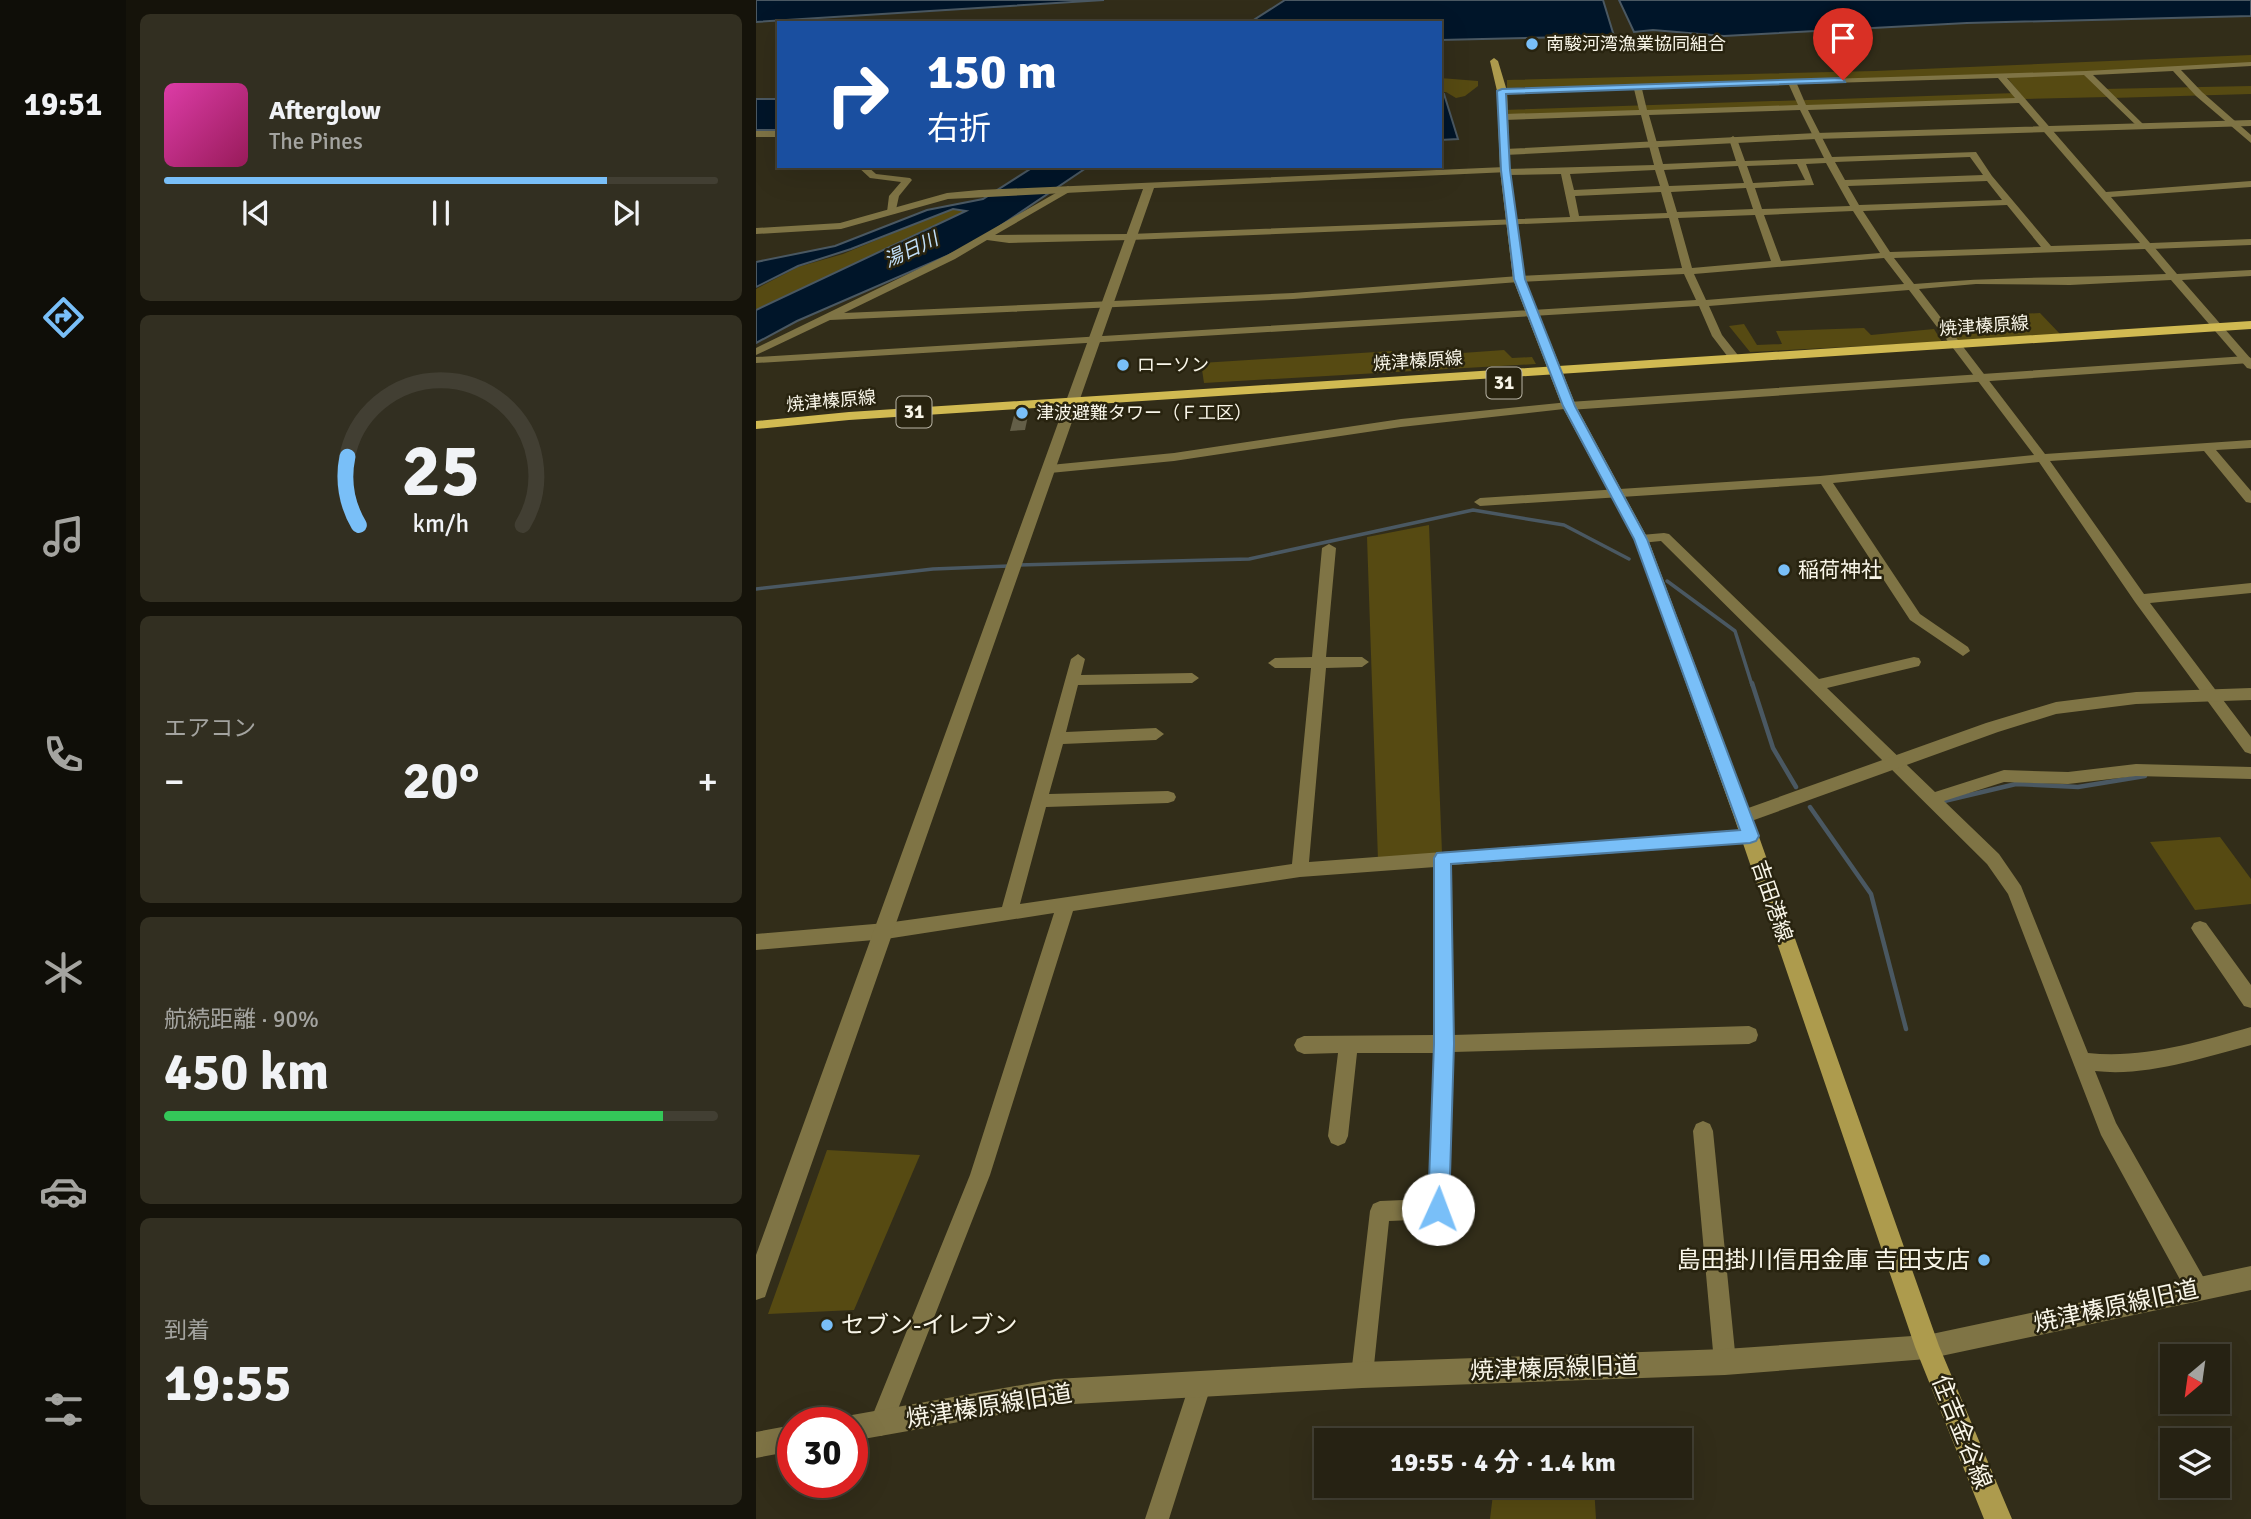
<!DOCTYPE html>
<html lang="ja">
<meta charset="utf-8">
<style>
body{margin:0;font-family:Signika,"Noto Sans JP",sans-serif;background:#322f21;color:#f1f3f6;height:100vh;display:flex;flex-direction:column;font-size:26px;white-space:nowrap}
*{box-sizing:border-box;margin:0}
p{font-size:23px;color:#a4a4a0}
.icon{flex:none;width:38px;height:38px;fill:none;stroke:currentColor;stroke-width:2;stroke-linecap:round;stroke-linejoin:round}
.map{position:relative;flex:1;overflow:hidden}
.sheet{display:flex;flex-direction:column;gap:14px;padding:14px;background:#15130a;width:630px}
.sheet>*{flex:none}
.top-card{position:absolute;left:21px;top:21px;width:665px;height:147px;border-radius:0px;box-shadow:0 7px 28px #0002,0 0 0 2px #423f33;background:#1a4fa0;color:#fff;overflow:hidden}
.needle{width:46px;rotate:209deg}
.fabs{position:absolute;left:1404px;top:1344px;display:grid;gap:14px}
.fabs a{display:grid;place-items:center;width:70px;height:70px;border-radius:0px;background:#262213;box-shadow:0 7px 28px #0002,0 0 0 2px #423f33;font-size:35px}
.speed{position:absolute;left:21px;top:1407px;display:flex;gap:14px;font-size:35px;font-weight:700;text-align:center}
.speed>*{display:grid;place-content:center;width:91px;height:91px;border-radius:50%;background:#262213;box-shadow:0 7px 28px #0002,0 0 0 2px #423f33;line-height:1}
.speed .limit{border:10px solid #d22;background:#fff;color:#111}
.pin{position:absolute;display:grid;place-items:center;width:60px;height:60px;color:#fff;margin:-72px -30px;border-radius:50% 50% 50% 0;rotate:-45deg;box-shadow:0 0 7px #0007}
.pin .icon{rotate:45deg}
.me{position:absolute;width:77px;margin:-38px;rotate:2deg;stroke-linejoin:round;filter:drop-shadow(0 0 5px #0008)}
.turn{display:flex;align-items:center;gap:24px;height:147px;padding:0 35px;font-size:32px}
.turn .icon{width:91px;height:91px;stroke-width:2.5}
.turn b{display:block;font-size:49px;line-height:60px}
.big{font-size:52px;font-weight:700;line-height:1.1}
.sheet .tile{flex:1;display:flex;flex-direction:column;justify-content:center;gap:10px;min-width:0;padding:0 24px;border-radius:10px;background:#322f21}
.sheet .dial{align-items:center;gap:0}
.dial svg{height:182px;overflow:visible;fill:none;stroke:#423f33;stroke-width:7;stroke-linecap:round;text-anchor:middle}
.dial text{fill:#f1f3f6;stroke:none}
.song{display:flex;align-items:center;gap:21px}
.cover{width:84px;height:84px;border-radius:10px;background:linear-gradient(135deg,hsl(320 70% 55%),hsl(330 70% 35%))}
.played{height:7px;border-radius:4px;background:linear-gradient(90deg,#79bff8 80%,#423f33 80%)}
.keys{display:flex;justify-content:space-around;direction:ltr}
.heat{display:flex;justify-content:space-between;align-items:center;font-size:38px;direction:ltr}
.charge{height:10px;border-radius:5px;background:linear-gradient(90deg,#34c759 90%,#423f33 0)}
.trip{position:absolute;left:558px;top:1428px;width:378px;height:70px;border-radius:0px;background:#262213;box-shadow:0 7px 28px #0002,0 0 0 2px #423f33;font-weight:700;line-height:70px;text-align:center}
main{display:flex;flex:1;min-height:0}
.menu{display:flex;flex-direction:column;width:126px;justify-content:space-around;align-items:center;background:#0f0e08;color:#a4a4a0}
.menu .icon{width:49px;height:49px}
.menu .current{color:#79bff8}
.menu b{font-size:32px;color:#f1f3f6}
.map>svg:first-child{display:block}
.green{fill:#564a12}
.water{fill:#001529;stroke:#4a5862;stroke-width:2}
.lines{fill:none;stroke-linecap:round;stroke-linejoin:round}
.stream-far1{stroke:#4a5862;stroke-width:3.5}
.stream{stroke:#4a5862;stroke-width:4.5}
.building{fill:#645f48}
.minor{fill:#7f7445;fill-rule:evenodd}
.tertiary{fill:#7f7445;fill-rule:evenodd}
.secondary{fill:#ad9b4d;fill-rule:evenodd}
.primary{fill:#d1ba52;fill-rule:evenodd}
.route{fill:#79bff8;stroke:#4f7ca1;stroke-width:2}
.poi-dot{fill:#79bff8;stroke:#28230f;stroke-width:2.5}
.labels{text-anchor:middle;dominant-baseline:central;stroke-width:5;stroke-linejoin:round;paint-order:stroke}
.far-poi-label{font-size:18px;fill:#f8f5e8;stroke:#28230f;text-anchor:start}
.far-street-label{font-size:18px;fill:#f8f5e8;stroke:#28230f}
.far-water-label{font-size:19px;font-style:italic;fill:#c2e0fa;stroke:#28230f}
.shield{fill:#28230f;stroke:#bab6a7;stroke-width:2}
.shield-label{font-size:19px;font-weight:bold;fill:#f8f5e8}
.poi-label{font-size:21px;fill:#f8f5e8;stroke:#28230f;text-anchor:start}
.street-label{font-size:21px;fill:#f8f5e8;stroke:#28230f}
.near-poi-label{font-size:24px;fill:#f8f5e8;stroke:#28230f;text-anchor:end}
.near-street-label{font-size:24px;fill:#f8f5e8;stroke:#28230f}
</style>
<main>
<nav class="menu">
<b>19:51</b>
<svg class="icon current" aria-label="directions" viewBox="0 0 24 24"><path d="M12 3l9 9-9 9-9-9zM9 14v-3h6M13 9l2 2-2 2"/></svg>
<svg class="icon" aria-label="music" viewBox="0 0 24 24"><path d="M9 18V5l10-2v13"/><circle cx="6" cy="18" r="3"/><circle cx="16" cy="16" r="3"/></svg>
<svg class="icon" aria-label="phone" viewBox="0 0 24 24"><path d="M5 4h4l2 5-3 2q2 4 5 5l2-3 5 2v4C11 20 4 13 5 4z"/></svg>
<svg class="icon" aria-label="climate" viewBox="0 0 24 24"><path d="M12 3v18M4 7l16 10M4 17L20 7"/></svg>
<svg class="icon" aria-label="car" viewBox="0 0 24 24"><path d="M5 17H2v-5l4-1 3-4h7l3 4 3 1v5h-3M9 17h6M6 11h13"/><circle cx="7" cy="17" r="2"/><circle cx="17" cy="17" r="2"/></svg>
<svg class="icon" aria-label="filters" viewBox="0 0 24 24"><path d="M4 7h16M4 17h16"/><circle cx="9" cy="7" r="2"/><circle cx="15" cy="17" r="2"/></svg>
</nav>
<section class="sheet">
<div class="tile">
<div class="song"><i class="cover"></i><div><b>Afterglow</b><p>The Pines</p></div></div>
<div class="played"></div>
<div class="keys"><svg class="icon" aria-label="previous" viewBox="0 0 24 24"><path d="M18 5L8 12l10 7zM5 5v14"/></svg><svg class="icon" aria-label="pause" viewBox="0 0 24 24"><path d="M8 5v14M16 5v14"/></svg><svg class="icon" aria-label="next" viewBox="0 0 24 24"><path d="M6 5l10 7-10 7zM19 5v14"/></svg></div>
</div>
<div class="tile dial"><svg viewBox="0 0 100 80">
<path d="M14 69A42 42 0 1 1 86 69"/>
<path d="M14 69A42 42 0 0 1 9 39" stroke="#79bff8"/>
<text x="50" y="56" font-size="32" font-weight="700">25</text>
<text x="50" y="72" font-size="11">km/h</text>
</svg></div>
<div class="tile"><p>エアコン</p>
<div class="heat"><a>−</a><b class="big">20°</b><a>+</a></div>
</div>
<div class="tile"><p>航続距離 · 90%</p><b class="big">450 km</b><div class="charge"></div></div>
<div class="tile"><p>到着</p><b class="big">19:55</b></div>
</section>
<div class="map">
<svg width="1495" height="1519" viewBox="0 0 1495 1519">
<rect width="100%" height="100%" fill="#322d19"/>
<path class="green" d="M 1495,55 L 1495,64 L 1330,73 L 751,88 L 751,80 L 1119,71 Z
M 1328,74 L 1352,97 L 1268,99 L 1250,76 Z
M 684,78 L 722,81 L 722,86 L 709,96 L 700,98 L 690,92 L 684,92 Z
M 1495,86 L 1495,94 L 1355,98 L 1346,89 Z
M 1260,93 L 1266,100 L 748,117 L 747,110 Z
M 195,209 L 211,211 L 0,311 L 0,289 L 42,267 L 87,254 Z
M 1284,313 L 1304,334 L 1201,341 L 1193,329 L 1225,328 L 1226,316 Z
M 988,324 L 1001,345 L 1026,344 L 1020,331 L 1108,328 L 1115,335 L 1178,329 L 1186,342 L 994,352 L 973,326 Z
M 748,350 L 756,358 L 776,357 L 780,364 L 448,383 L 445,363 L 636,351 L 636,358 Z
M 673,525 L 686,853 L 622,860 L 611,537 Z
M 1464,837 L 1495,879 L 1495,904 L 1439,910 L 1394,842 Z
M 71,1150 L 164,1155 L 98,1310 L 12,1314 Z
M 738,1486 L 838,1486 L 840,1519 L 734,1519 Z"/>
<path class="water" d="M 0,0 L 348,0 L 0,22 Z
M 529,0 L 847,0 L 858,36 L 684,40 L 684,23 L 493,23 Z
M 863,0 L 1495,0 L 1495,16 L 1211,23 L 968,36 L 897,30 L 878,32 Z
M 684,94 L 688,94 L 702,139 L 684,140 Z
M 0,99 L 23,99 L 23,130 L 0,130 Z
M 279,166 L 333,166 L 216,245 L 41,321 L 0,343 L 0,310 L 210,211 L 197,209 L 95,249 L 42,266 L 0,287 L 0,262 L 79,246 L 171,210 L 227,199 Z"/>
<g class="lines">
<path class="stream-far1" d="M 262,565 L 493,559 L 717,510 L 808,525 L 873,559
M 911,581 L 979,631 L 996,685
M 0,589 L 177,569 L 253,566"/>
<path class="stream" d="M 996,683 L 1017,748 L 1040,787
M 1184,802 L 1260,784 L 1322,787 L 1389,776
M 1054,807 L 1115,894 L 1150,1029"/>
</g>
<path class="building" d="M 273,411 L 269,430 L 254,431 L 259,412 Z"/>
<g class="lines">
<path class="minor" d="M 1495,62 L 1495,66 L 1425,70 L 1446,92 L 1495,135 L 1495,143 L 1440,96 L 1417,71 L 1337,75 L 1387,124 L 1388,126 L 1384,129 L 1328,75 L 1251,78 L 1350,192 L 1495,181 L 1495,187 L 1355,197 L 1394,243 L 1398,244 L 1399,248 L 1421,274 L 1495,270 L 1495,276 L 1426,280 L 1495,359 L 1495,369 L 1491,368 L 1415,280 L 1314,285 L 1220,284 L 1163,289 L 1289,454 L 1495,440 L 1495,448 L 1460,450 L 1495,491 L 1495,503 L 1490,502 L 1448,451 L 1294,461 L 1388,594 L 1495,583 L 1495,593 L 1394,603 L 1495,737 L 1495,754 L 1489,752 L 1379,602 L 1283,462 L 1077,483 L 1164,614 L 1212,647 L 1214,651 L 1207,656 L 1154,620 L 1065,484 L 724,506 L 718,502 L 724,498 L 1064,476 L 1278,455 L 1153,290 L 953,306 L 966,335 L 985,359 L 979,362 L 975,361 L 956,336 L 943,306 L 0,363 L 0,357 L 940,300 L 928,274 L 763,282 L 537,299 L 74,320 L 0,355 L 0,348 L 191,255 L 312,186 L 317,189 L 315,191 L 239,235 L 374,234 L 814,217 L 805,174 L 750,175 L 745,172 L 750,169 L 898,165 L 885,115 L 748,120 L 744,117 L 748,114 L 883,110 L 878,89 L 743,93 L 746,89 L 1330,71 ZM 1242,78 L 1259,98 L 1050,105 L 1041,84 ZM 1033,85 L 1042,105 L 891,110 L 886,89 ZM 1263,103 L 1384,243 L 1295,246 L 1236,176 L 1220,152 L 1076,157 L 1052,110 ZM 1044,110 L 1068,158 L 989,161 L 981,139 L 977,136 L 973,139 L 980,161 L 907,164 L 893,115 ZM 1214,157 L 1227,175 L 1089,180 L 1079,162 ZM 1070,163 L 1094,206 L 1006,209 L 999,188 L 1058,185 L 1050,164 ZM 1041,164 L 1049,180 L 997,183 L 991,166 ZM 982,166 L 988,183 L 913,186 L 908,170 ZM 899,170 L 904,186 L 818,190 L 814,174 ZM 1231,181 L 1246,200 L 1103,205 L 1092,186 ZM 990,188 L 997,209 L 921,212 L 915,192 ZM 905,192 L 911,213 L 823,216 L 819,196 ZM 1251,205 L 1285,247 L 1134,252 L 1107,211 ZM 1097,211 L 1124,253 L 1025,261 L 1008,215 ZM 999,215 L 1015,261 L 936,268 L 922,218 ZM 913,218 L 926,268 L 763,276 L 537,293 L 88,313 L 199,259 L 231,240 L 253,243 L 374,240 ZM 1389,249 L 1410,274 C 1326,278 1242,276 1158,284 L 1138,258 ZM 1128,258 L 1148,284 L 950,300 L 938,274 Z
M 0,131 L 23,131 L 23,137 L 0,137 Z
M 101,166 L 111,166 L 120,174 L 154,178 L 156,180 L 143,196 L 139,214 L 131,212 L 133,196 L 145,182 L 114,178 Z
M 813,402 L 817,404 L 817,408 L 645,427 L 418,461 L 294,473 L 288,469 L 294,465 L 418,453 L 645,419 Z
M 908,533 L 913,534 L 1063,679 L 1158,657 L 1163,658 L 1165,662 L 1163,666 L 1071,688 L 1179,792 L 1248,770 L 1312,772 L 1380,764 L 1495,767 L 1495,779 L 1380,776 L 1312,784 L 1248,782 L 1188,801 L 1243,854 L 1265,886 L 1332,1053 C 1387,1059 1442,1042 1495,1027 L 1495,1045 C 1446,1058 1390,1077 1339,1071 L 1360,1123 L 1449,1280 L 1452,1288 L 1449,1296 L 1441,1299 L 1433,1296 L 1345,1135 L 1252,894 L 1231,864 L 905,541 L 885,543 L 878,539 L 885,535 Z
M 573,544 L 580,548 L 570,657 L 606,657 L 613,662 L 606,667 L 570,668 L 553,862 L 994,829 L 1000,831 L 1002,836 L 1000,841 L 994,843 L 696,865 L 697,1035 L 993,1026 L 1000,1029 L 1002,1035 L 1000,1041 L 993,1044 L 697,1052 L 693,1209 L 690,1216 L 683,1219 L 633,1221 L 617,1375 L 614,1383 L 606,1386 L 598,1383 L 595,1375 L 614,1211 L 617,1204 L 624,1201 L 673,1199 L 678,1053 L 601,1053 L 592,1136 L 589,1143 L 582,1146 L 575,1143 L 572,1136 L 582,1053 L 548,1054 L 541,1051 L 538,1045 L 541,1039 L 548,1036 L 679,1035 L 679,867 L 544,877 L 317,911 L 234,1175 L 133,1432 L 125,1436 L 117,1432 L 113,1424 L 214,1175 L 298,913 L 130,939 L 0,950 L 0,934 L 130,923 L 246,907 L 315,659 L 322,654 L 329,659 L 325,675 L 436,673 L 443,678 L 436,683 L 322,685 L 310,732 L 400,728 L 408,734 L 400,740 L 307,744 L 293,794 L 412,791 L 418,793 L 420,797 L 418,801 L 412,803 L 290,807 L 264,904 L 536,864 L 555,668 L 519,668 L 512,663 L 519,658 L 556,657 L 566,548 Z
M 1444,921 L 1450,923 L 1495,985 L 1495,1008 L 1488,1006 L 1438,933 L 1435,928 L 1438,923 Z
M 947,1121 L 954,1124 L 957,1131 L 980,1362 L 977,1370 L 969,1373 L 961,1370 L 958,1362 L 937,1131 L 940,1124 Z
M 444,1375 L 452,1378 L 455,1386 L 413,1519 L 389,1519 L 433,1386 L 436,1378 Z"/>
<path class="tertiary" d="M 1495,120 L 1495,126 L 1060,139 L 749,155 L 744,152 L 749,149 L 1060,133 Z
M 749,167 L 754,170 L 753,172 L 398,188 L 12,1288 L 9,1297 L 0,1300 L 0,1255 L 387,189 L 192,199 L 85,229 L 0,234 L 0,228 L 84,223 L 191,193 L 223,190 Z
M 1495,239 L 1495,245 L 1395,249 L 1390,246 L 1395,243 Z
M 1490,356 L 1495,358 L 1494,363 L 813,410 L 806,406 L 813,402 Z
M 1495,688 L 1495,700 L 1380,704 L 1300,714 L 1242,732 L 987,824 L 981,822 L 978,817 L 981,812 L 1230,723 L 1300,702 L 1380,692 Z
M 1495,1266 L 1495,1290 L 1171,1359 L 969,1375 L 606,1388 L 299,1405 L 96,1441 L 96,1423 L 85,1423 L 87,1419 L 96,1415 L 299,1379 L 606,1362 L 969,1349 L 1171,1335 Z
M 37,1425 L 37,1451 L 0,1458 L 0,1432 Z"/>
<path class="secondary" d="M 738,58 L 742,61 L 751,91 L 754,170 L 769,279 L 820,406 L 892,539 L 996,817 L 1183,1346 L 1256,1519 L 1228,1519 L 1159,1347 L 978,817 L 878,539 L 806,406 L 757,279 L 744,170 L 741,91 L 734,61 Z"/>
<path class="primary" d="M 1495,321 L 1495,329 L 93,420 L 0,429 L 0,421 L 93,412 Z"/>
</g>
<path class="route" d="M 1087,78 L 1089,82 L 750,94 L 754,170 L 769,279 L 819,406 L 891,539 L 1003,836 L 1000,841 L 994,843 L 695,864 L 698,1044 L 693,1209 L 690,1217 L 682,1220 L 675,1217 L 672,1209 L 678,1044 L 678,858 L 681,853 L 984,830 L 878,539 L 807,406 L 758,279 L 745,170 L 741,91 L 746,89 Z"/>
<g class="poi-dot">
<circle cx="776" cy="44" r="7"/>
<circle cx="367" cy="365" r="7"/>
<circle cx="266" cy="413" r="7"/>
<circle cx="1028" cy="570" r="7"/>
<circle cx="1228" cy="1260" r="7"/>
<circle cx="71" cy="1325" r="7"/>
</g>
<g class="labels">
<g class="far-poi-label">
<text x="790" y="44">南駿河湾漁業協同組合</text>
<text x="381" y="365">ローソン</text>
<text x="280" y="413">津波避難タワー（Ｆ工区）</text>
</g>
<g class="far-street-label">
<text transform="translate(1228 326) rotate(-4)">焼津榛原線</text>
<text transform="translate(662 361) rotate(-4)">焼津榛原線</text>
<text transform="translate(75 401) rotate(-5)">焼津榛原線</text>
</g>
<g class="far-water-label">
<text transform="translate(155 250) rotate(-25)">湯日川</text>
</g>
<g class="shield">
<rect x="730.5" y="367.5" width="35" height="31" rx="5"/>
<rect x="140.5" y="396.5" width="35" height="31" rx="5"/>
</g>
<g class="shield-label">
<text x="748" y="383">31</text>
<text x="158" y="412">31</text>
</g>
<g class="poi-label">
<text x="1042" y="570">稲荷神社</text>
</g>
<g class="street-label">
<text transform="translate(1016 901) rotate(71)">吉田港線</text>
</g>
<g class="near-poi-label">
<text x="1214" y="1260">島田掛川信用金庫 吉田支店</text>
<text x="85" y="1325" text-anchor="start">セブン-イレブン</text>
</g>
<g class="near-street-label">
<text transform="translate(1360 1306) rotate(-12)">焼津榛原線旧道</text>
<text transform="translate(798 1368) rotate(-2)">焼津榛原線旧道</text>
<text transform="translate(233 1406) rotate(-9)">焼津榛原線旧道</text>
<text transform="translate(1206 1432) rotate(68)">住吉金谷線</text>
</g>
</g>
</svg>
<div class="fabs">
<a><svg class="needle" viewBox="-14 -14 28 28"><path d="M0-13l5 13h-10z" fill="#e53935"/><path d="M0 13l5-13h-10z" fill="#a4a4a0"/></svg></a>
<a><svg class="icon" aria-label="layers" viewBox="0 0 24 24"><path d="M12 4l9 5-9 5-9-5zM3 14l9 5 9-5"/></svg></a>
</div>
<div class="speed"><div class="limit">30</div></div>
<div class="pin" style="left:1087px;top:80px;background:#d93025"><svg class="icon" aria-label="arrive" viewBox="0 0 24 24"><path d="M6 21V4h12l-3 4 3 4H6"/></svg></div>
<svg class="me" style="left:682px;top:1209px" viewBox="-20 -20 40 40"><circle r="19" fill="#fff"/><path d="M0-13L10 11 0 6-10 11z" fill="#79bff8"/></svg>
<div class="trip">19:55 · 4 分 · 1.4 km</div>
<div class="top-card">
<div class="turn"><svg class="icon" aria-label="right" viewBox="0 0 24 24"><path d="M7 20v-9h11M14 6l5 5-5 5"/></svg><div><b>150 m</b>右折</div></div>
</div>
</div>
</main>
